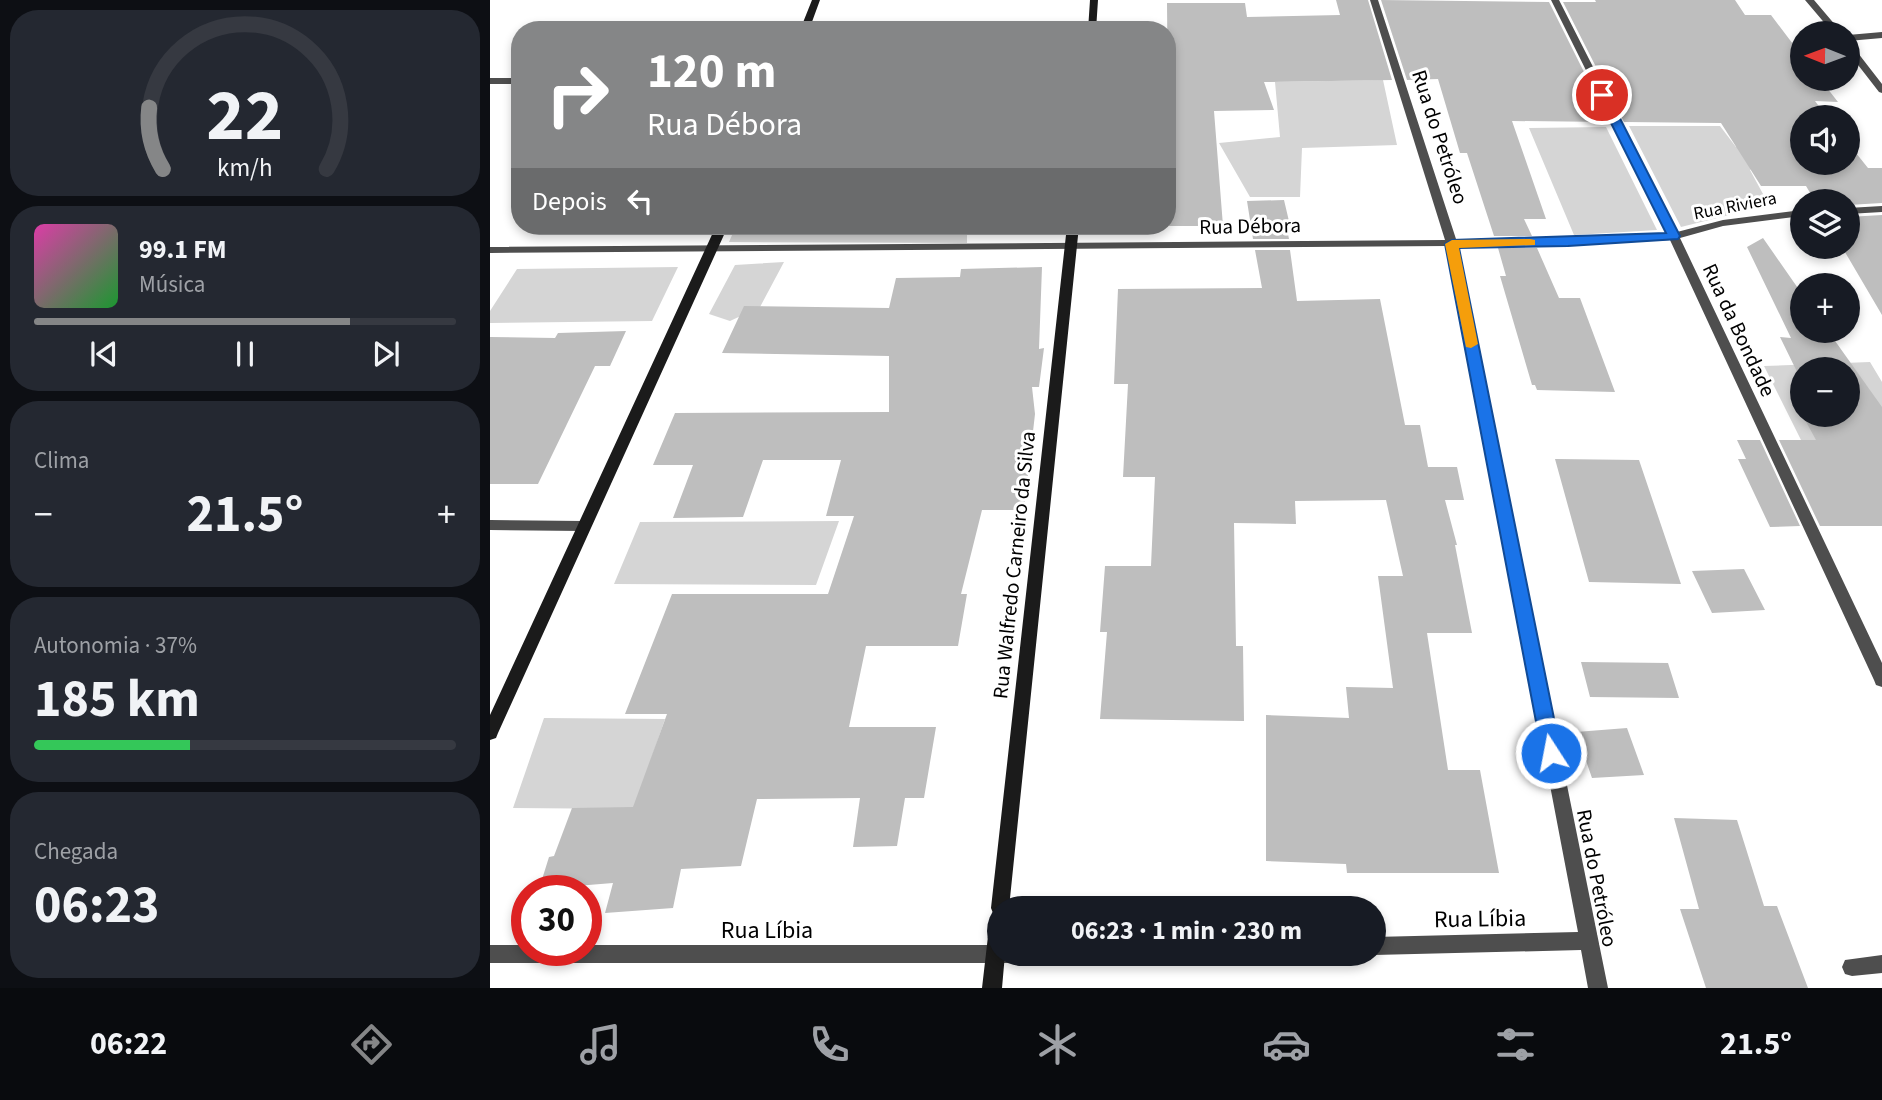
<!DOCTYPE html>
<html lang="pt">
<meta charset="utf-8">
<style>
body{margin:0;font-family:"Source Sans 3",sans-serif;background:#242831;color:#f1f3f6;height:100vh;display:flex;flex-direction:column;font-size:26px;white-space:nowrap}
*{box-sizing:border-box;margin:0}
p{font-size:23px;color:#9ea1a6}
.icon{flex:none;width:38px;height:38px;fill:none;stroke:currentColor;stroke-width:2;stroke-linecap:round;stroke-linejoin:round}
.map{position:relative;flex:1;overflow:hidden}
.drawer{display:flex;flex-direction:column;gap:10px;padding:10px;background:#0d0f14;width:490px}
.drawer>*{flex:none}
.top-card{position:absolute;left:21px;top:21px;width:665px;height:214px;border-radius:28px;box-shadow:0 4px 10px #0003;background:#858687;color:#fff;overflow:hidden}
.needle{width:46px;rotate:271deg}
.controls{position:absolute;left:1300px;top:21px;display:grid;gap:14px}
.controls a{display:grid;place-items:center;width:70px;height:70px;border-radius:50%;background:#171b24;box-shadow:0 4px 10px #0003;font-size:35px}
.speed{position:absolute;left:21px;top:875px;display:flex;gap:14px;font-size:35px;font-weight:700;text-align:center}
.speed>*{display:grid;place-content:center;width:91px;height:91px;border-radius:50%;background:#171b24;box-shadow:0 4px 10px #0003;line-height:1}
.speed .limit{border:10px solid #d22;background:#fff;color:#111}
.pin{position:absolute;display:grid;place-items:center;width:60px;height:60px;color:#fff;margin:-30px;border:4px solid #fff;border-radius:50%;box-shadow:0 2px 7px #0007}
.me{position:absolute;width:77px;margin:-38px;rotate:349deg;stroke-linejoin:round;filter:drop-shadow(0 0 5px #0008)}
.turn{display:flex;align-items:center;gap:24px;height:147px;padding:0 21px;font-size:32px}
.turn .icon{width:91px;height:91px;stroke-width:2.5}
.turn b{display:block;font-size:49px;line-height:60px}
.then{display:flex;align-items:center;height:66px;padding:0 21px;background:#0003;gap:14px;font-size:26px}
.big{font-size:52px;font-weight:700;line-height:1.1}
.drawer .tile{flex:1;display:flex;flex-direction:column;justify-content:center;gap:10px;min-width:0;padding:0 24px;border-radius:28px;background:#242831}
.drawer .dial{align-items:center;gap:0}
.dial svg{height:182px;overflow:visible;fill:none;stroke:#363941;stroke-width:7;stroke-linecap:round;text-anchor:middle}
.dial text{fill:#f1f3f6;stroke:none}
.song{display:flex;align-items:center;gap:21px}
.cover{width:84px;height:84px;border-radius:10px;background:linear-gradient(135deg,hsl(320 70% 55%),hsl(130 70% 35%))}
.played{height:7px;border-radius:4px;background:linear-gradient(90deg,#858687 75%,#363941 75%)}
.keys{display:flex;justify-content:space-around;direction:ltr}
.heat{display:flex;justify-content:space-between;align-items:center;font-size:38px;direction:ltr}
.charge{height:10px;border-radius:5px;background:linear-gradient(90deg,#34c759 37%,#363941 0)}
.trip{position:absolute;left:497px;top:896px;width:399px;height:70px;border-radius:35px;background:#171b24;box-shadow:0 4px 10px #0003;font-weight:700;line-height:70px;text-align:center}
.menu{display:flex;height:112px;justify-content:space-around;align-items:center;background:#090b0e;color:#9ea1a6}
.menu .icon{width:49px;height:49px}
.menu .current{color:#858687}
.menu b{font-size:32px;color:#f1f3f6}
main{display:flex;flex:1;min-height:0}
.map>svg:first-child{display:block}
.green{fill:#d5d5d5;fill-rule:evenodd}
.building{fill:#bebebe}
.lines{fill:none;stroke-linecap:round;stroke-linejoin:round}
.minor{fill:#4e4e4e;fill-rule:evenodd}
.secondary{fill:#1b1b1b;fill-rule:evenodd}
.route{fill:#1a73e8;stroke:#114b97;stroke-width:2}
.slow{fill:#f59e0b}
.labels{text-anchor:middle;dominant-baseline:central;stroke-width:6;stroke-linejoin:round;paint-order:stroke}
.far-street-label{font-size:18px;fill:#000;stroke:#fff}
.street-label{font-size:21px;fill:#000;stroke:#fff}
.near-street-label{font-size:24px;fill:#000;stroke:#fff}
</style>
<main>
<section class="drawer">
<div class="tile dial"><svg viewBox="0 0 100 80">
<path d="M14 69A42 42 0 1 1 86 69"/>
<path d="M14 69A42 42 0 0 1 8 42" stroke="#858687"/>
<text x="50" y="56" font-size="32" font-weight="700">22</text>
<text x="50" y="72" font-size="11">km/h</text>
</svg></div>
<div class="tile">
<div class="song"><i class="cover"></i><div><b>99.1 FM</b><p>Música</p></div></div>
<div class="played"></div>
<div class="keys"><svg class="icon" aria-label="previous" viewBox="0 0 24 24"><path d="M18 5L8 12l10 7zM5 5v14"/></svg><svg class="icon" aria-label="pause" viewBox="0 0 24 24"><path d="M8 5v14M16 5v14"/></svg><svg class="icon" aria-label="next" viewBox="0 0 24 24"><path d="M6 5l10 7-10 7zM19 5v14"/></svg></div>
</div>
<div class="tile"><p>Clima</p>
<div class="heat"><a>−</a><b class="big">21.5°</b><a>+</a></div>
</div>
<div class="tile"><p>Autonomia · 37%</p><b class="big">185 km</b><div class="charge"></div></div>
<div class="tile"><p>Chegada</p><b class="big">06:23</b></div>
</section>
<div class="map">
<svg width="1392" height="988" viewBox="0 0 1392 988">
<rect width="100%" height="100%" fill="#fff"/>
<path class="green" d="M 893,80 L 907,145 L 812,148 L 810,197 L 760,197 L 729,143 L 790,137 L 785,82 Z
M 1139,126 L 1230,126 L 1246,147 L 1291,140 L 1260,170 L 1279,205 L 1191,227 Z
M 1116,127 L 1167,230 L 1084,235 L 1039,128 Z
M 246,226 L 477,226 L 477,243 L 239,242 Z
M 294,262 L 270,307 L 240,321 L 219,314 L 245,265 Z
M 188,267 L 162,321 L 0,323 L 0,311 L 27,269 Z
M 1380,362 L 1392,382 L 1392,444 L 1317,452 L 1274,366 ZM 1312,369 L 1358,369 L 1358,415 L 1312,415 Z
M 349,521 L 326,585 L 124,584 L 150,522 Z
M 54,718 L 175,719 L 144,809 L 23,808 Z"/>
<path class="building" d="M 846,0 L 878,0 L 902,80 L 774,82 L 784,110 L 724,111 L 733,226 L 679,226 L 677,3 L 755,3 L 757,17 L 850,15 Z
M 891,0 L 1059,2 L 1119,122 L 1022,121 L 1056,219 L 1034,219 L 1042,236 L 1004,236 L 977,153 L 970,153 L 948,79 L 917,80 Z
M 1105,0 L 1245,0 L 1255,15 L 1281,15 L 1312,56 L 1312,79 L 1330,79 L 1348,102 L 1325,101 L 1337,117 L 1312,117 L 1312,163 L 1358,163 L 1358,143 L 1378,168 L 1392,168 L 1392,203 L 1358,205 L 1358,201 L 1325,201 L 1316,186 L 1271,186 L 1231,123 L 1134,122 L 1073,2 L 1106,2 Z
M 794,200 L 802,234 L 798,234 L 799,239 L 763,239 L 757,201 Z
M 1392,215 L 1392,315 L 1352,247 L 1358,247 L 1358,217 Z
M 1273,238 L 1312,294 L 1312,331 L 1338,331 L 1392,407 L 1392,526 L 1330,526 L 1289,440 L 1326,440 L 1302,396 L 1312,396 L 1312,415 L 1358,415 L 1358,369 L 1312,369 L 1312,382 L 1290,337 L 1301,338 L 1257,247 Z
M 1008,248 L 1047,248 L 1069,298 L 1090,298 L 1125,392 L 1047,390 L 1045,385 L 1042,385 L 1010,276 L 1016,276 Z
M 765,250 L 800,250 L 807,301 L 890,299 L 915,425 L 930,425 L 938,467 L 967,467 L 974,500 L 955,500 L 967,545 L 965,545 L 982,633 L 937,633 L 958,770 L 990,770 L 1009,873 L 857,873 L 856,864 L 776,861 L 776,715 L 859,718 L 856,687 L 903,688 L 888,576 L 913,576 L 896,500 L 805,501 L 806,524 L 744,523 L 746,646 L 753,646 L 754,721 L 610,719 L 617,632 L 610,632 L 615,566 L 661,566 L 665,477 L 633,477 L 638,384 L 624,384 L 628,289 L 772,288 Z
M 552,267 L 549,349 L 554,348 L 549,387 L 542,387 L 545,414 L 534,510 L 492,510 L 471,594 L 477,594 L 468,646 L 376,646 L 359,727 L 446,727 L 434,798 L 415,798 L 407,846 L 363,847 L 370,798 L 267,799 L 251,866 L 191,869 L 183,908 L 115,913 L 123,883 L 49,889 L 59,857 L 64,856 L 82,808 L 143,807 L 177,714 L 135,714 L 182,594 L 338,594 L 364,516 L 336,516 L 351,460 L 273,460 L 253,517 L 183,518 L 203,465 L 163,465 L 185,413 L 399,412 L 399,356 L 232,353 L 254,306 L 399,308 L 406,278 L 470,277 L 471,269 Z
M 136,331 L 120,366 L 105,366 L 48,484 L 0,484 L 0,337 L 65,338 L 68,333 Z
M 1247,440 L 1270,440 L 1310,526 L 1280,527 L 1248,459 L 1256,459 Z
M 1065,459 L 1149,460 L 1191,584 L 1099,582 Z
M 1254,569 L 1275,610 L 1222,613 L 1202,571 Z
M 1091,662 L 1178,663 L 1189,698 L 1100,697 Z
M 1137,728 L 1154,775 L 1102,778 L 1086,732 Z
M 1184,818 L 1247,820 L 1274,906 L 1287,906 L 1318,988 L 1216,988 L 1190,909 L 1209,909 Z"/>
<g class="lines">
<path class="minor" d="M 880,0 L 888,0 L 966,239 L 1078,239 L 1177,233 L 1061,0 L 1069,0 L 1187,232 L 1233,220 L 1312,210 L 1312,216 L 1233,226 L 1190,238 L 1392,663 L 1392,687 L 1386,685 L 1384,680 L 1180,240 L 1078,245 L 968,246 L 1118,988 L 1098,988 L 1091,950 L 884,955 L 880,954 L 884,954 L 884,937 L 1088,932 L 957,246 L 0,253 L 0,247 L 955,240 Z
M 1315,0 L 1324,0 L 1352,33 L 1343,33 Z
M 1392,32 L 1392,38 L 1358,41 L 1358,35 Z
M 1358,43 L 1361,44 L 1392,84 L 1392,93 L 1389,92 L 1358,52 Z
M 0,78 L 30,78 L 30,84 L 0,84 Z
M 1392,206 L 1392,212 L 1358,214 L 1358,208 Z
M 0,520 L 93,521 L 98,522 L 100,526 L 98,530 L 93,531 L 0,530 Z
M 0,945 L 37,945 L 37,950 L 96,950 L 96,945 L 509,945 L 509,954 L 563,954 L 560,961 L 553,963 L 0,963 Z
M 1392,955 L 1392,973 L 1362,976 L 1355,974 L 1352,967 L 1355,960 Z"/>
<path class="secondary" d="M 322,0 L 330,0 L 319,30 L 310,30 Z
M 600,0 L 608,0 L 606,30 L 598,30 Z
M 226,226 L 238,226 L 8,733 L 6,738 L 0,740 L 0,715 Z
M 577,226 L 589,226 L 519,908 L 509,908 L 509,954 L 515,954 L 512,988 L 492,988 L 500,919 L 503,913 L 501,908 Z"/>
</g>
<path class="route" d="M 1112,91 L 1118,95 L 1190,236 L 1188,239 L 1078,246 L 969,248 L 1071,753 L 1068,759 L 1061,762 L 1054,759 L 1052,753 L 955,244 L 962,240 L 1176,233 L 1107,95 Z"/>
<path class="slow" d="M 1040,239 L 1045,240 L 1045,245 L 969,248 L 988,344 L 981,348 L 976,347 L 955,244 L 962,240 Z"/>
<g class="labels">
<g class="far-street-label">
<text transform="translate(1245 206) rotate(-11)">Rua Riviera</text>
</g>
<g class="street-label">
<text transform="translate(950 137) rotate(72)">Rua do Petróleo</text>
<text transform="translate(760 226) rotate(-1)">Rua Débora</text>
<text transform="translate(1249 330) rotate(65)">Rua da Bondade</text>
<text transform="translate(524 565) rotate(-84)">Rua Walfredo Carneiro da Silva</text>
<text transform="translate(1107 878) rotate(79)">Rua do Petróleo</text>
</g>
<g class="near-street-label">
<text transform="translate(990 919) rotate(-1)">Rua Líbia</text>
<text x="277" y="930">Rua Líbia</text>
</g>
</g>
</svg>
<div class="controls">
<a><svg class="needle" viewBox="-14 -14 28 28"><path d="M0-13l5 13h-10z" fill="#e53935"/><path d="M0 13l5-13h-10z" fill="#9ea1a6"/></svg></a>
<a><svg class="icon" aria-label="sound" viewBox="0 0 24 24"><path d="M4 9h4l5-4v14l-5-4H4zM17 9q2 3 0 6"/></svg></a>
<a><svg class="icon" aria-label="layers" viewBox="0 0 24 24"><path d="M12 4l9 5-9 5-9-5zM3 14l9 5 9-5"/></svg></a>
<a>+</a>
<a>−</a>
</div>
<div class="speed"><div class="limit">30</div></div>
<div class="pin" style="left:1112px;top:95px;background:#d93025"><svg class="icon" aria-label="arrive" viewBox="0 0 24 24"><path d="M6 21V4h12l-3 4 3 4H6"/></svg></div>
<svg class="me" style="left:1061px;top:753px" viewBox="-20 -20 40 40"><circle r="17" fill="#1a73e8" stroke="#fff" stroke-width="3"/><path d="M0-11L8 9 0 5-8 9z" fill="#fff"/></svg>
<div class="trip">06:23 · 1 min · 230 m</div>
<div class="top-card">
<div class="turn"><svg class="icon" aria-label="right" viewBox="0 0 24 24"><path d="M7 20v-9h11M14 6l5 5-5 5"/></svg><div><b>120 m</b>Rua Débora</div></div>
<div class="then">Depois<svg class="icon" aria-label="left" viewBox="0 0 24 24"><path d="M17 20v-9H6M10 6l-5 5 5 5"/></svg></div>
</div>
</div>
</main>
<nav class="menu">
<b>06:22</b>
<svg class="icon current" aria-label="directions" viewBox="0 0 24 24"><path d="M12 3l9 9-9 9-9-9zM9 14v-3h6M13 9l2 2-2 2"/></svg>
<svg class="icon" aria-label="music" viewBox="0 0 24 24"><path d="M9 18V5l10-2v13"/><circle cx="6" cy="18" r="3"/><circle cx="16" cy="16" r="3"/></svg>
<svg class="icon" aria-label="phone" viewBox="0 0 24 24"><path d="M5 4h4l2 5-3 2q2 4 5 5l2-3 5 2v4C11 20 4 13 5 4z"/></svg>
<svg class="icon" aria-label="climate" viewBox="0 0 24 24"><path d="M12 3v18M4 7l16 10M4 17L20 7"/></svg>
<svg class="icon" aria-label="car" viewBox="0 0 24 24"><path d="M5 17H2v-5l4-1 3-4h7l3 4 3 1v5h-3M9 17h6M6 11h13"/><circle cx="7" cy="17" r="2"/><circle cx="17" cy="17" r="2"/></svg>
<svg class="icon" aria-label="filters" viewBox="0 0 24 24"><path d="M4 7h16M4 17h16"/><circle cx="9" cy="7" r="2"/><circle cx="15" cy="17" r="2"/></svg>
<b>21.5°</b>
</nav>
